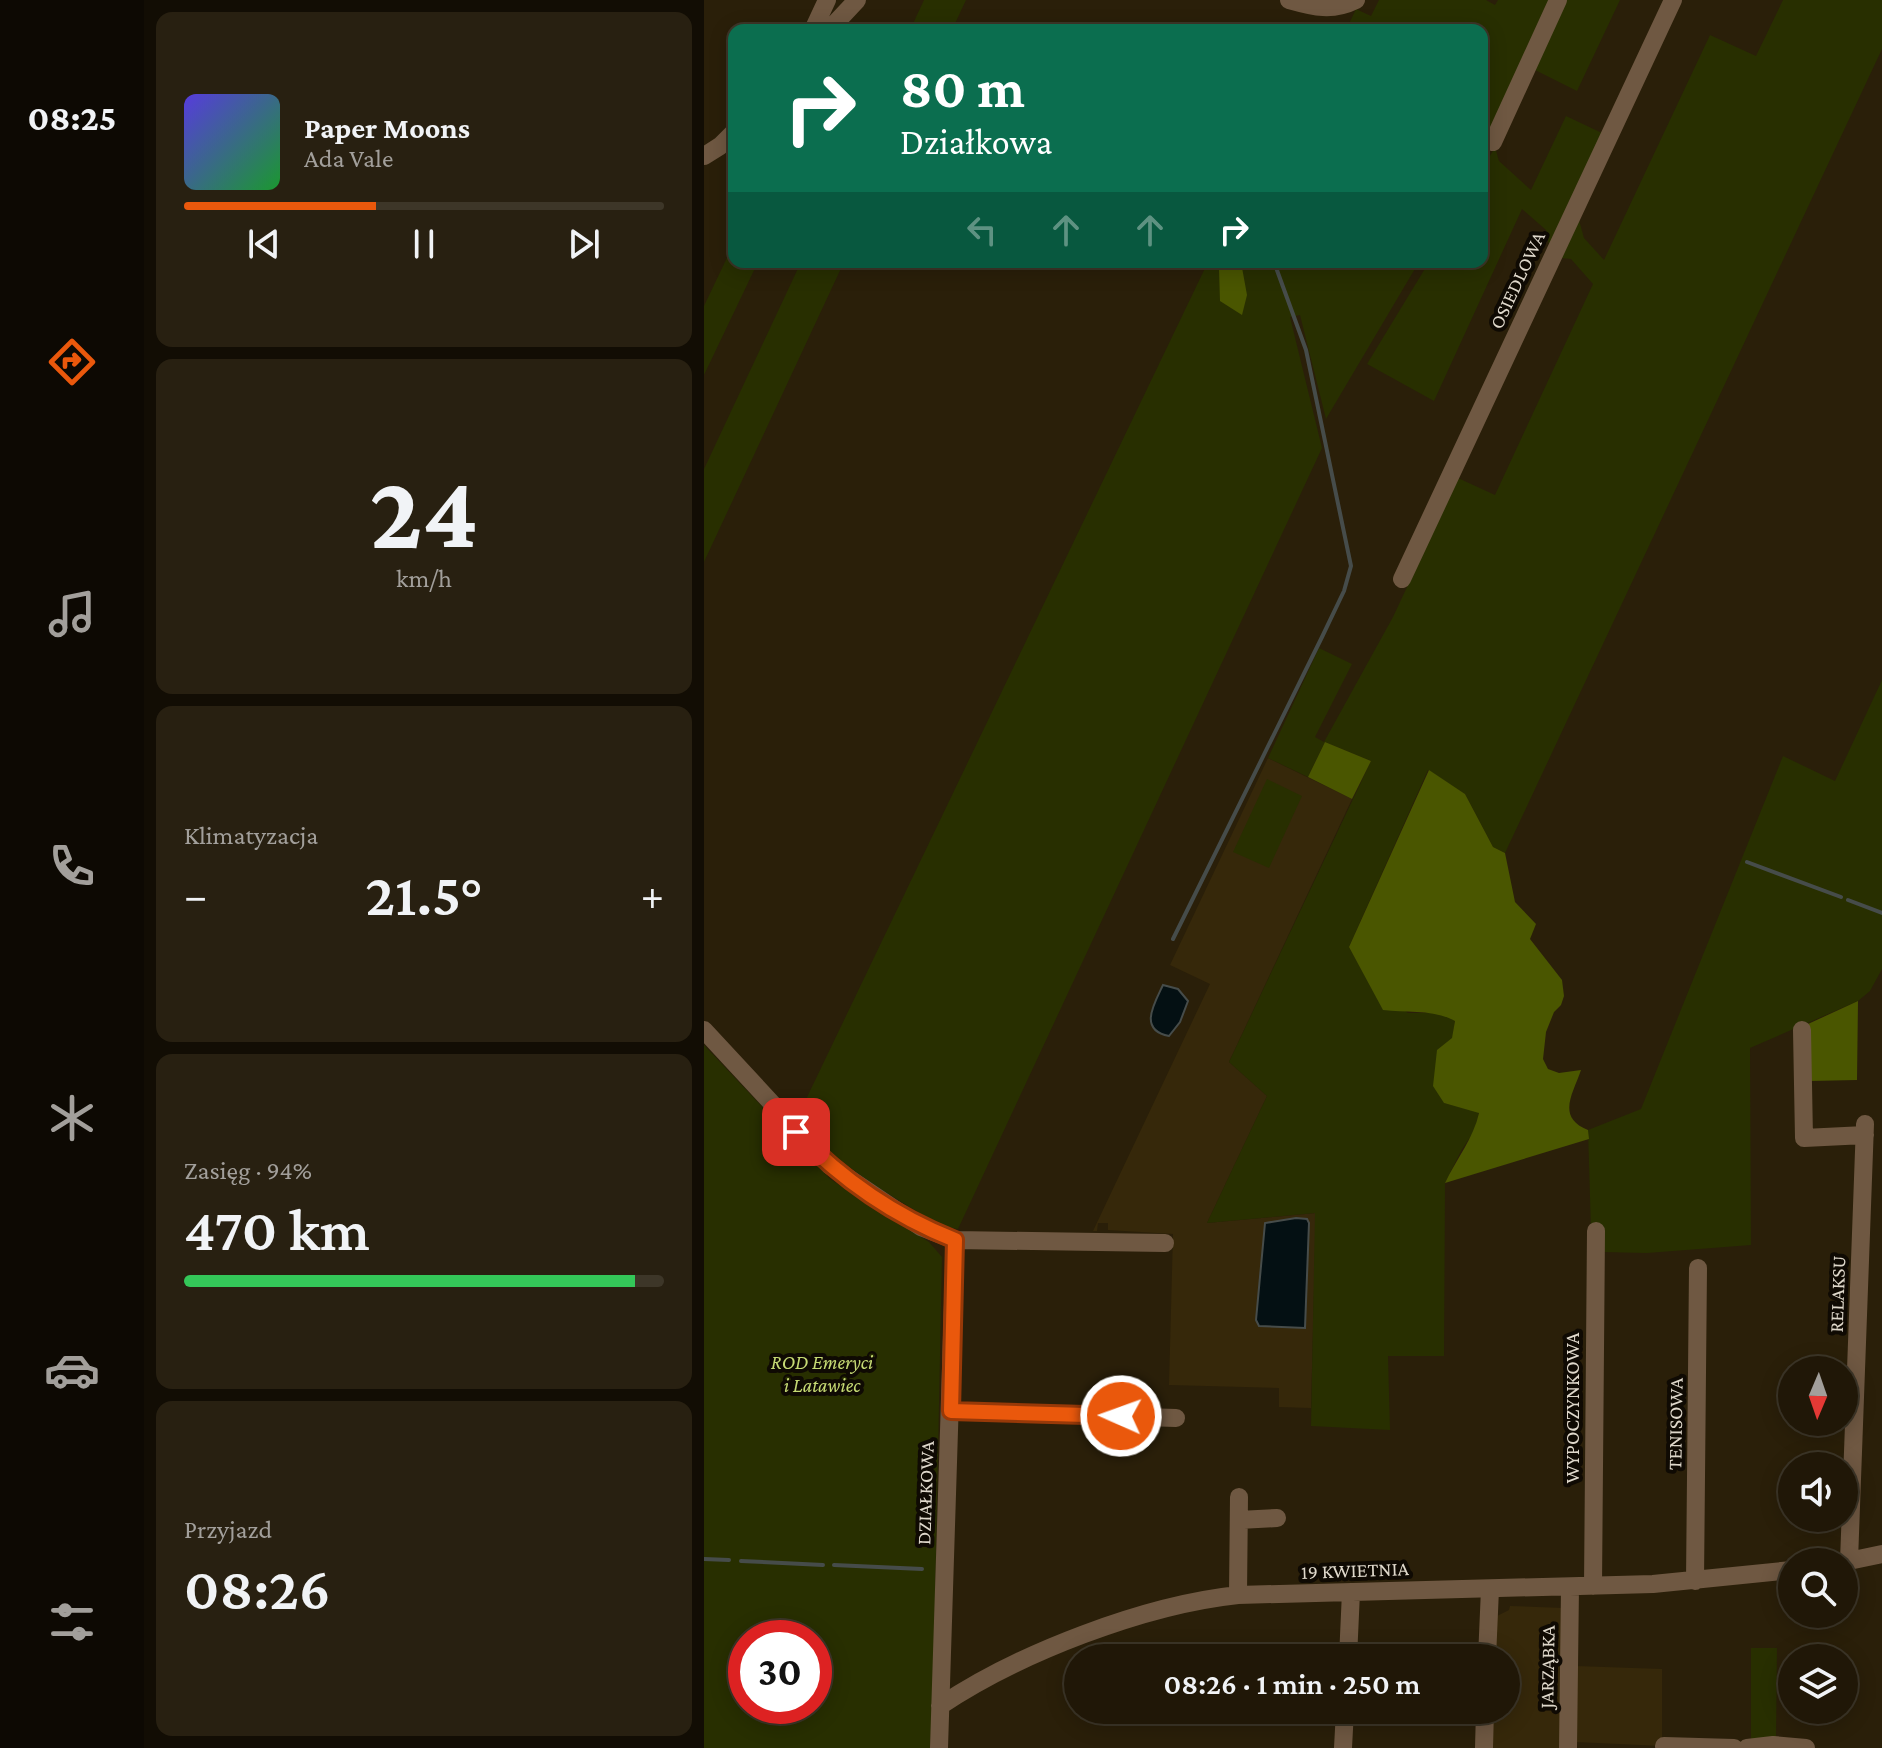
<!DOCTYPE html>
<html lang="pl">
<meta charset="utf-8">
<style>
body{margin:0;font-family:"Crimson Pro",serif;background:#282011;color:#f1f3f6;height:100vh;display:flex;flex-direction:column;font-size:30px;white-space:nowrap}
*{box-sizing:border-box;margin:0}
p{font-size:26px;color:#a29f9b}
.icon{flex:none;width:44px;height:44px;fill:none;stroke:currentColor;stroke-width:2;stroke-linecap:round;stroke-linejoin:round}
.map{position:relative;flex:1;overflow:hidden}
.side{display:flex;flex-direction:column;gap:12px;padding:12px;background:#120d04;width:560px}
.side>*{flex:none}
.banner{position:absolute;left:24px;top:24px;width:760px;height:244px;border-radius:16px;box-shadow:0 4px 20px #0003,0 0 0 2px #3d3628;background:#0b6e4f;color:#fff;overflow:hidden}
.needle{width:52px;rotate:182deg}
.controls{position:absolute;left:1074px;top:1356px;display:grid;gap:16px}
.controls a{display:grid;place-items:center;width:80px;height:80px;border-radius:50%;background:#201707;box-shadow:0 4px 20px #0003,0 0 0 2px #3d3628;font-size:40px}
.speed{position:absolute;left:24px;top:1620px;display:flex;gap:16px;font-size:40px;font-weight:700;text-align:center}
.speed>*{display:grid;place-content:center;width:104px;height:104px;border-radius:50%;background:#201707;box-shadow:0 4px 20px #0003,0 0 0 2px #3d3628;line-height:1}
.speed .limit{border:12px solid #d22;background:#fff;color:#111}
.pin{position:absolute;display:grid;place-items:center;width:68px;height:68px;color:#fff;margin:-34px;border-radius:16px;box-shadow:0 4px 12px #0006}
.me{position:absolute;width:88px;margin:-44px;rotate:272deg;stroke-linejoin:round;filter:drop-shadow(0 0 6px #0008)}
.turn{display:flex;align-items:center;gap:28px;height:168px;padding:0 40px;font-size:36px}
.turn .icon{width:104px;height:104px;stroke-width:2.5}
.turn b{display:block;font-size:56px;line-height:68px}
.lanes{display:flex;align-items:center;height:76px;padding:0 40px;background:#0003;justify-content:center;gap:40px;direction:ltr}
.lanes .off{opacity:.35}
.big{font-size:60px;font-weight:600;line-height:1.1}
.side .card{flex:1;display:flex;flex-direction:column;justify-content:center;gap:12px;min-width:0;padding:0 28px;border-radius:16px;background:#282011}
.side .dial{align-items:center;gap:0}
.dial b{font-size:104px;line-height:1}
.song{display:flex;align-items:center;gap:24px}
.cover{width:96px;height:96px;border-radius:12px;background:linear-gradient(135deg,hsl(250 70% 55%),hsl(130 70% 35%))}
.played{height:8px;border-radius:4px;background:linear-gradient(90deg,#ea580c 40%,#3d3628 40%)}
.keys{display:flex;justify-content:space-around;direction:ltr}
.heat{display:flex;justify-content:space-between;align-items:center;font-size:44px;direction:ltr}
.charge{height:12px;border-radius:6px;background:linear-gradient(90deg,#34c759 94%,#3d3628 0)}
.trip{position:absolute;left:360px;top:1644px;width:456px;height:80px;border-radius:40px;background:#201707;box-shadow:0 4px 20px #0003,0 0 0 2px #3d3628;font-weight:600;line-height:80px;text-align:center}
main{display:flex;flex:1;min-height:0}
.tabs{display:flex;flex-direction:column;width:144px;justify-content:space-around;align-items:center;background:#0d0903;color:#a29f9b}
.tabs .icon{width:56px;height:56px}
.tabs .selected{color:#ea580c}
.tabs b{font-size:36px;color:#f1f3f6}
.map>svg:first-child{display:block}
.built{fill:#36280a}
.green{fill:#282f00;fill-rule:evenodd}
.forest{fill:#4a5600}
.water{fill:#041013;stroke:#464c4a;stroke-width:2}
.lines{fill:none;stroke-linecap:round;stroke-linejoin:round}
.stream{stroke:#464c4a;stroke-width:4}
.minor{stroke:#6f5842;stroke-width:18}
.route-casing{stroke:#983908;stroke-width:20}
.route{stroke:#ea580c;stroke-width:14}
.labels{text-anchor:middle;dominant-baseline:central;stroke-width:8;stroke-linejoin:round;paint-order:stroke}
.street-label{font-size:20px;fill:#dfd8cb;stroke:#0f0a03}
.park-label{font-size:20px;font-style:italic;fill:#c6da74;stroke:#0f0a03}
</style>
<main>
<nav class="tabs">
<b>08:25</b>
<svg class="icon selected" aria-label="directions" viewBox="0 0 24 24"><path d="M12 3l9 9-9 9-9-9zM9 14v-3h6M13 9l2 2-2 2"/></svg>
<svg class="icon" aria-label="music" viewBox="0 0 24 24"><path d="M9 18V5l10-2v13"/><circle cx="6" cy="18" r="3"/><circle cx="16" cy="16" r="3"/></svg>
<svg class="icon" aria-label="phone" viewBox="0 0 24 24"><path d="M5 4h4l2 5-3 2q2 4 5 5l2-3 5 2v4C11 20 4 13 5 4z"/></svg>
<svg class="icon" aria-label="climate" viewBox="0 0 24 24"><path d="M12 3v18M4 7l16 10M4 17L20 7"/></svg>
<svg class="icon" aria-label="car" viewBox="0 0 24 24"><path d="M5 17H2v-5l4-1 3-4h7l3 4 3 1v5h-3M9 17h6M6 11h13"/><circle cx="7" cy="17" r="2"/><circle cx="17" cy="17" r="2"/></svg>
<svg class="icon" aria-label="filters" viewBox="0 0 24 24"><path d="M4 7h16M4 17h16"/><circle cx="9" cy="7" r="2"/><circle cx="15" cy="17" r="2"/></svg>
</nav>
<section class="side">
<div class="card">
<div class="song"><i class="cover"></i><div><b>Paper Moons</b><p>Ada Vale</p></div></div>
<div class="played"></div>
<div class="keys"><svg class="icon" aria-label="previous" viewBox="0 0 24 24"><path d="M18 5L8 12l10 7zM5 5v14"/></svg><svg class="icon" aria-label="pause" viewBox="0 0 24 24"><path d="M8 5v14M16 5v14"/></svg><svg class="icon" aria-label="next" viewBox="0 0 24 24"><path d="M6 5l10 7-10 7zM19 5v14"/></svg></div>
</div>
<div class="card dial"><b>24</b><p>km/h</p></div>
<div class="card"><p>Klimatyzacja</p>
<div class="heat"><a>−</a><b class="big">21.5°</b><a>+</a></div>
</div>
<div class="card"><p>Zasięg · 94%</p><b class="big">470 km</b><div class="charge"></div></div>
<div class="card"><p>Przyjazd</p><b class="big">08:26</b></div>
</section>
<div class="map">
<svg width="1178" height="1748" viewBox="0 0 1178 1748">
<rect width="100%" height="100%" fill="#2a1f09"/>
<path class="built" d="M 564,758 L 648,799 L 525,1062 L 563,1096 L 503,1223 L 612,1213 L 607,1408 L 575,1407 L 575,1388 L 465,1385 L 469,1234 L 404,1230 L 404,1223 L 394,1223 L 393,1231 L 389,1231 L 506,984 L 466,965 Z
M 806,1606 L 860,1608 L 860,1748 L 787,1748 L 788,1710 L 802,1710 L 802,1658 L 790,1658 L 791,1617 L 805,1610 Z
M 872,1666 L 958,1669 L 958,1746 L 871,1742 Z"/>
<path class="green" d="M 220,0 L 262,0 L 248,30 L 206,30 Z
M 675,0 L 782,0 L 791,5 L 794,0 L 850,0 L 778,148 L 778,30 L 642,30 L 652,9 L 667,16 Z
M 858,0 L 916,0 L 873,91 L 827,68 Z
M 1079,0 L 1178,0 L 1178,49 L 801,853 L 789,847 L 761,794 L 724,770 L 645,947 L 664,981 L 704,1013 L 736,1013 L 751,1020 L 740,1103 L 775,1112 L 772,1128 L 757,1151 L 741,1183 L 740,1356 L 684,1356 L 686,1430 L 607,1426 L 611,1213 L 503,1223 L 563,1096 L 525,1062 L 667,761 L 621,742 L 604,777 L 564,758 L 615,648 L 648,664 L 611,737 L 620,742 L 689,617 L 754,478 L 791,495 L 889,284 L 867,259 L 857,258 L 875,220 L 880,238 L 900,260 L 1006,35 L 1052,56 Z
M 862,116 L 898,133 L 845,245 L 842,230 L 818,209 L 730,401 L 663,364 L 725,262 L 778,262 L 778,170 L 791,147 L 795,161 L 827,190 Z
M 30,243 L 30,262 L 54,262 L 0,375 L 0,306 Z
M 97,262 L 140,262 L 0,562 L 0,469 Z
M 504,262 L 517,262 L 515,268 L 539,277 L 537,262 L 715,262 L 622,419 L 596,315 L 586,317 L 618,448 L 254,1229 C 235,1227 221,1216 204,1206 C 163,1181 124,1155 93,1118 Z
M 1178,680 L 1178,969 L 1166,991 L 1154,1001 L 1046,1048 L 1047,1245 L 943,1253 L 897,1252 L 887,1230 L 884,1130 L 937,1109 L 1079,756 L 1131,781 Z
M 563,779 L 598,796 L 565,868 L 529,852 Z
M 0,1045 L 126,1179 L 225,1242 L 238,1257 L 229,1700 L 226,1748 L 0,1748 ZM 42,1638 L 110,1638 L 110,1706 L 42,1706 Z
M 1047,1648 L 1073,1648 L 1072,1740 L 1047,1740 Z"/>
<path class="forest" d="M 517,262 L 537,262 L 543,295 L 538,315 L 516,301 L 515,268 Z
M 621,742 L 667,761 L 648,799 L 604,777 Z
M 725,770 L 761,794 L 789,847 L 801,853 L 811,902 L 832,924 L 826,939 L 858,980 L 860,996 L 857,1005 L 850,1012 L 842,1032 L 839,1059 L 844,1069 L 855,1073 L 877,1070 C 869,1094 852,1117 884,1130 L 885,1139 L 741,1183 C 752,1160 770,1137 775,1113 L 740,1103 L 729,1086 L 733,1050 L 748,1038 L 751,1021 C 730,1009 703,1013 679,1010 L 645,947 Z
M 1154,1001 L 1153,1080 L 1104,1081 L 1104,1024 Z"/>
<path class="water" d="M 459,985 L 474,989 L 484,1001 L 476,1022 L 465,1036 C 434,1030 450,1004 459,985 Z
M 592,1218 L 603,1219 L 605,1223 L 601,1328 L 555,1326 L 552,1320 L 561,1223 Z"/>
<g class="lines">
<path class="stream" d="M 1043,862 L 1137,897
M 1144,900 L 1178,913
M 469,939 L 618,637 L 640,591 L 647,566 L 602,350 L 570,262
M 0,1559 L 25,1560
M 37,1561 L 119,1565
M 130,1565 L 218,1569"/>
<path class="minor" d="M 585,0 C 610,7 628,12 652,0
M 109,30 L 123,0
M 125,30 L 153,0
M 789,142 L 854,0
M 0,156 L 16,146 L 30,132
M 698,579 L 969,0
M 0,1030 L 125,1165 L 217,1227 L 251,1240 L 461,1243
M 1098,1030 L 1100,1138 L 1161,1135
M 247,1411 L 472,1418
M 535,1520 L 573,1518
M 1145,1561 L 1161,1124
M 1140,1562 L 1178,1554
M 991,1581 L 994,1268
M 889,1586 L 892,1231
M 534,1595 L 535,1497
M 644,1658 L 647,1592
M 783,1658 L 786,1589
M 236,1706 C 315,1653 440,1605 534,1595 L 949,1584 L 1088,1570
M 960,1746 L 1030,1748
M 235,1748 L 251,1240
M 639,1748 L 641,1710
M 780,1748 L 781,1710
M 864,1748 L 866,1587
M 1043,1748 L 1069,1745 L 1102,1748"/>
</g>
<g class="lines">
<defs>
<path id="route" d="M 92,1132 C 137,1179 190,1216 251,1240 L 247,1411 L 417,1416"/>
</defs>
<use href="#route" class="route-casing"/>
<use href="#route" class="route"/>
</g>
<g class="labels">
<g class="street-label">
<text transform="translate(813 280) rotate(-65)">OSIEDLOWA</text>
<text transform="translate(1133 1294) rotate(-88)">RELAKSU</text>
<text transform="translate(868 1408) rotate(-90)">WYPOCZYNKOWA</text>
<text transform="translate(971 1424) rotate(-89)">TENISOWA</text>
<text transform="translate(221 1493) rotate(-88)">DZIAŁKOWA</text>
<text transform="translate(651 1570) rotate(-2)">19 KWIETNIA</text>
<text transform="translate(843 1667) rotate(-89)">JARZĄBKA</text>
</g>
<g class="park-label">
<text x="118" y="1362">ROD Emeryci<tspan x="118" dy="23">i Latawiec</tspan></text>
</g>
</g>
</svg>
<div class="controls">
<a><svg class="needle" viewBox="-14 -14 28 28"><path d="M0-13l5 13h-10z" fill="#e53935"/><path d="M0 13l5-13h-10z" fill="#a29f9b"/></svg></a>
<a><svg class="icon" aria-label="sound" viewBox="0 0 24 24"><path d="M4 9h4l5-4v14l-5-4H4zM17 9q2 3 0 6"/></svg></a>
<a><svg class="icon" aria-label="search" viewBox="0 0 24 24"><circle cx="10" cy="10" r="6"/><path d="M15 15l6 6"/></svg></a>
<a><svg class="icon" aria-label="layers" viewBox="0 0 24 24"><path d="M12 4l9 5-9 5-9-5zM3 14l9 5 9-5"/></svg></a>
</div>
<div class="speed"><div class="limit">30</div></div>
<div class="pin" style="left:92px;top:1132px;background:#d93025"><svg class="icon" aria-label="arrive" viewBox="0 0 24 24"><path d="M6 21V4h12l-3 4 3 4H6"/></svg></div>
<svg class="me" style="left:417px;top:1416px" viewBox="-20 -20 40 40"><circle r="17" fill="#ea580c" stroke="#fff" stroke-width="3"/><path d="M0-11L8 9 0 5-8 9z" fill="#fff"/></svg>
<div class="trip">08:26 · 1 min · 250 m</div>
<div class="banner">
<div class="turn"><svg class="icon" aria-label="right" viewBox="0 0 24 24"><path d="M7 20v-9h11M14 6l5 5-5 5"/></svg><div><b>80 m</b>Działkowa</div></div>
<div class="lanes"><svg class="icon off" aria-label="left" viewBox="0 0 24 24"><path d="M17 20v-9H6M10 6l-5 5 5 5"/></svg><svg class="icon off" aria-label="ahead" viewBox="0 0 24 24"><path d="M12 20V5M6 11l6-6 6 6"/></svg><svg class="icon off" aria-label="ahead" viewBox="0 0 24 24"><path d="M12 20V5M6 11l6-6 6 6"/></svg><svg class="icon" aria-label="right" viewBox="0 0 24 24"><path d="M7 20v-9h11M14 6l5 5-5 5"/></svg></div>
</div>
</div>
</main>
